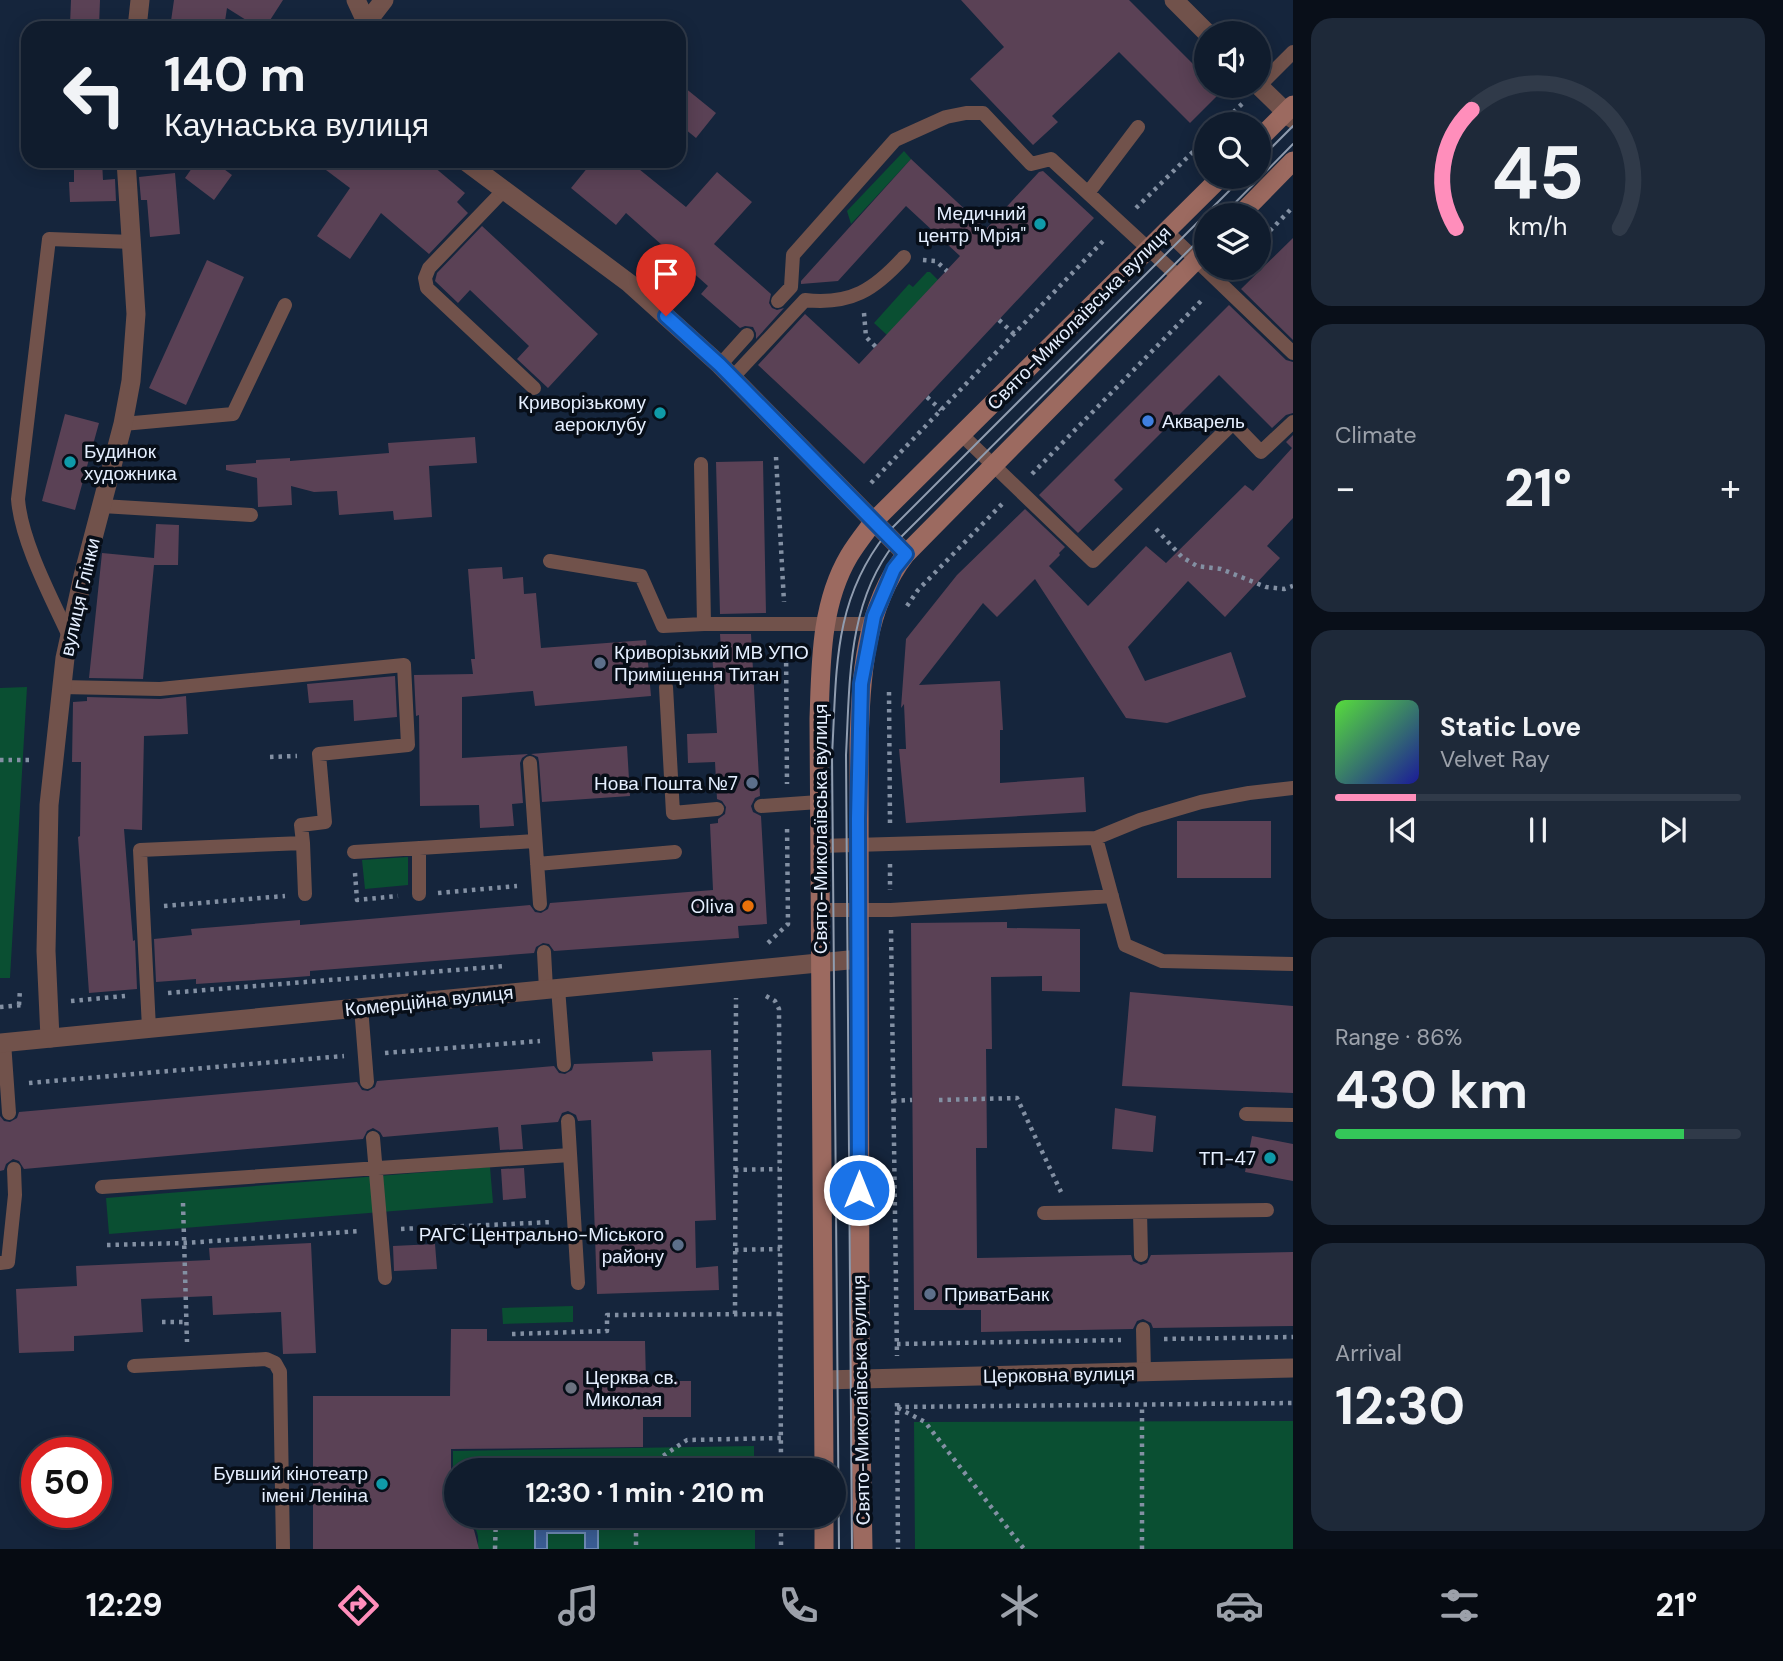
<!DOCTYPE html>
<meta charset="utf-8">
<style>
body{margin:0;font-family:"DM Sans",sans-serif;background:#1e2939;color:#f1f3f6;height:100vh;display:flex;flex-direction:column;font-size:26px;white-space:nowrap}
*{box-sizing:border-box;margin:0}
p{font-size:23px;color:#9ca1aa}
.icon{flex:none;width:38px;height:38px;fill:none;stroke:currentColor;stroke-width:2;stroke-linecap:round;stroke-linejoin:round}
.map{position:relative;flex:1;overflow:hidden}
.sheet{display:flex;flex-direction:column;gap:18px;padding:18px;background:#090f19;width:490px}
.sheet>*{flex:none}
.banner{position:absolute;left:21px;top:21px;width:665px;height:147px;border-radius:21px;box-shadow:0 4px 18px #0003,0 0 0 2px #303a49;background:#101c2d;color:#f1f3f6;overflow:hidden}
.controls{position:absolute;left:1194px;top:21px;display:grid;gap:14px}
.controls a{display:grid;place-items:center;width:77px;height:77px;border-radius:50%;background:#101c2d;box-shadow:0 4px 18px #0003,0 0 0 2px #303a49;font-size:35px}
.speed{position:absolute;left:21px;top:1437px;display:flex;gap:14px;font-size:35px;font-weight:700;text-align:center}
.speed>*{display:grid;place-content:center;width:91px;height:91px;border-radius:50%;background:#101c2d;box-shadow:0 4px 18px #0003,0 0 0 2px #303a49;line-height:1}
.speed .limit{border:10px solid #d22;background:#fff;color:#111}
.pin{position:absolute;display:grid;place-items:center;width:60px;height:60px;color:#fff;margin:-72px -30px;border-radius:50% 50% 50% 0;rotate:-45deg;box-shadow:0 0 7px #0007}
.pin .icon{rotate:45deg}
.me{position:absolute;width:77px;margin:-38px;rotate:0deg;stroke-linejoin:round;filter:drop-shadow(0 0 5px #0008)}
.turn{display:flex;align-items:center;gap:24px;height:147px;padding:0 28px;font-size:32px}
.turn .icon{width:91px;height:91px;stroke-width:2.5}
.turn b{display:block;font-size:49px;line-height:60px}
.big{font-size:52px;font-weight:700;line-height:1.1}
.sheet .widget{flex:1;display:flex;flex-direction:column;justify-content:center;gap:10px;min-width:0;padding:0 24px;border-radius:21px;background:#1e2939}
.sheet .dial{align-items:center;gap:0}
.dial svg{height:182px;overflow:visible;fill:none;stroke:#303a49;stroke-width:7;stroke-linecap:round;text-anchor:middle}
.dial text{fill:#f1f3f6;stroke:none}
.song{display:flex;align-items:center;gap:21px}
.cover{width:84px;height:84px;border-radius:10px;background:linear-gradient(135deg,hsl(110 70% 55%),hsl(240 70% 35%))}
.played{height:7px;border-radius:4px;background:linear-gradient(90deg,#ff8ebb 20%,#303a49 20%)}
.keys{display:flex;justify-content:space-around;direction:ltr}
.heat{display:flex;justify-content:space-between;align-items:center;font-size:38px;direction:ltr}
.charge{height:10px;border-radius:5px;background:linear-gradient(90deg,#34c759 86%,#303a49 0)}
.trip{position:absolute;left:444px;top:1458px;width:402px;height:70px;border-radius:35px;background:#101c2d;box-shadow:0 4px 18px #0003,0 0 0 2px #303a49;font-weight:700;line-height:70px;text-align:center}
.tabs{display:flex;height:112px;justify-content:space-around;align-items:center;background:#060b12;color:#9ca1aa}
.tabs .icon{width:49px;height:49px}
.tabs .selected{color:#ff8ebb}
.tabs b{font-size:32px;color:#f1f3f6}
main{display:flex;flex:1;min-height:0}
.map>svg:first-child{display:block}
.green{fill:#0a4f32}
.water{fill:#3a5d94;stroke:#6d89b4;stroke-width:2}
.building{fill:#5a4155}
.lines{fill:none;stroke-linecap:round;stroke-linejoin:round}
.path{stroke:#8390a3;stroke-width:4.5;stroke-dasharray:3.5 5;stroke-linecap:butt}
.service{stroke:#71524b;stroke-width:14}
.minor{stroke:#71524b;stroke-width:19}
.tertiary{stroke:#71524b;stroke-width:19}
.secondary{stroke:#9c6a60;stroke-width:19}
.tram{stroke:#909db0;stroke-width:2}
.route-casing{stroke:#114b97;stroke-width:18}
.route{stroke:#1a73e8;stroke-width:12}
.culture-dot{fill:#0f9aa8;stroke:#070e18;stroke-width:2.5}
.shop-dot{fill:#3f7fe0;stroke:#070e18;stroke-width:2.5}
.service-dot{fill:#5c6f8a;stroke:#070e18;stroke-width:2.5}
.food-dot{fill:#e8710a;stroke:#070e18;stroke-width:2.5}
.worship-dot{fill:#6b7280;stroke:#070e18;stroke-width:2.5}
.labels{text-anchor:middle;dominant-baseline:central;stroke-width:7;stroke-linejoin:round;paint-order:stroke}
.poi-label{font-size:19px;fill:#e5efff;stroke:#070e18;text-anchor:end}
.street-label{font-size:19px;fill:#e5efff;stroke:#070e18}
</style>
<main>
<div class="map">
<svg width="1293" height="1549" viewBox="0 0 1293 1549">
<rect width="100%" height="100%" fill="#15253c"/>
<path class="green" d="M 904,151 L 911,159 L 851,224 L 847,211 Z
M 927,272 L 930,272 L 938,280 L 887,335 L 874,323 L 909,284 L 913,287 Z
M 27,687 L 10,978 L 0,978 L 0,688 Z
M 408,857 L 408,885 L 365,889 L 362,860 Z
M 490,1167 L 493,1203 L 109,1234 L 106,1198 Z
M 573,1306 L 573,1322 L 503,1324 L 502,1308 Z
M 1293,1421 L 1293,1549 L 915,1549 L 914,1422 Z
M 754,1446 L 754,1470 L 457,1470 L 457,1516 L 755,1516 L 755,1549 L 477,1549 C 482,1529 471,1520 453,1516 L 453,1451 Z"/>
<path class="water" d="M 598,1523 L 598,1549 L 585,1549 L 585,1533 L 547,1533 L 547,1549 L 535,1549 L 535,1524 Z"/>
<path class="building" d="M 71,0 L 100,0 L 99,26 L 70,25 Z
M 174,0 L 283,0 L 265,28 L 259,28 L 227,8 L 224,28 L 170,28 Z
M 961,0 L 1129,0 L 1206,77 L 1206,86 L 1215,86 L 1221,92 L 1190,123 L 1119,52 L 1052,116 L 1058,122 L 1033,145 L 970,79 L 1004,47 Z
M 679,83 L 716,113 L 696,138 L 679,124 Z
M 911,159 L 986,229 L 1039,172 L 1043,171 L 1094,218 L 864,464 L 758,365 L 805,314 L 859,364 L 960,256 L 906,206 L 838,281 L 801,284 L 801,281 Z
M 74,161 L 102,161 L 103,180 L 115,179 L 116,201 L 70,202 L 69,182 L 74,182 Z
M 197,161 L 213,161 L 232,175 L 214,200 L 185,178 Z
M 314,161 L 427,161 L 465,193 L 457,202 L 468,213 L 429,254 L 381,213 L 350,259 L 317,236 L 350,188 Z
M 593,161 L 629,161 L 686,207 L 717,172 L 752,202 L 714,244 L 771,294 L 769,303 L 772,308 L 777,310 L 784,308 L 756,339 L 756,333 L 753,327 L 745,326 L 740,328 L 701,294 L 708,286 L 626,213 L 616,225 L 571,188 Z
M 175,173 L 180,234 L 150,237 L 147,200 L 141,200 L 139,177 Z
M 482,226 L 598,334 L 548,388 L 517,359 L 529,346 L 470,290 L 458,303 L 435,281 L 437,273 Z
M 1293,238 L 1293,340 L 1241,289 Z
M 207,260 L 244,277 L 186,405 L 149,388 Z
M 1229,305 L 1286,360 L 1293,362 L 1293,413 L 1286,415 L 1272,428 L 1219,375 L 1114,480 L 1123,489 L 1078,533 L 1039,495 Z
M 65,414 L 99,423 L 75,510 L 42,501 Z
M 1293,435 L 1293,518 L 1267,546 L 1280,558 L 1225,617 L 1188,581 L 1128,647 L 1145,681 L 1231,652 L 1246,697 L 1167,723 L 1126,718 L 1035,579 L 997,617 L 983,603 L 919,685 L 1000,681 L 1003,730 L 1000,730 L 1000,783 L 1084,777 L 1086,812 L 906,823 L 899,749 L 906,749 L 904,704 L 901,708 L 906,639 L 957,575 L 1025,509 L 1065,547 L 1059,553 L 1060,555 L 1049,566 L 1088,606 L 1146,546 L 1166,563 L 1245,485 L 1253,491 L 1292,448 L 1286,442 Z
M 475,437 L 477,463 L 429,466 L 432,517 L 394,520 L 393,511 L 339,515 L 337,491 L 314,492 L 291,486 L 292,505 L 258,507 L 257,478 L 226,470 L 226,465 L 256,463 L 256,460 L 290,458 L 290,461 L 389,453 L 388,443 Z
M 763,461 L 766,613 L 720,614 L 716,462 Z
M 156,524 L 179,525 L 178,565 L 154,565 L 143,679 L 89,678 L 102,553 L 154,558 Z
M 502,567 L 503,579 L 523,577 L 524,594 L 536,593 L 541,648 L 646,640 L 651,696 L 535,706 L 533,691 L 462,697 L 462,758 L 528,754 L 522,758 L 520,763 L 523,803 L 512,804 L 514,826 L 480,828 L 479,805 L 420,806 L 419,715 L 416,716 L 414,675 L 473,674 L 471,659 L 475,659 L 468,569 Z
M 720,634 L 751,634 L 760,796 L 755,798 L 751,806 L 753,812 L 761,816 L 767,924 L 738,926 L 739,938 L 554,951 L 549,944 L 543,943 L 536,947 L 534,953 L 310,971 L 310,976 L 284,978 L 196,984 L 196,979 L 156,982 L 154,939 L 192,935 L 191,929 L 300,920 L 300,925 L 530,905 L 535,912 L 541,913 L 548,909 L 550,903 L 713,890 L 710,824 L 718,823 L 718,819 L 725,814 L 726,807 L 722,801 L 717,799 L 715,762 L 688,763 L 687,734 L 717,733 L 712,651 L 721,650 Z
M 395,676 L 397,717 L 354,721 L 353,700 L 309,703 L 307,684 Z
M 186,696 L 188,734 L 144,736 L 142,830 L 124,829 L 133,941 L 135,940 L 137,989 L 89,993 L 78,837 L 80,836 L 81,762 L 72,762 L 73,702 L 87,701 L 87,697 L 160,699 Z
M 627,746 L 630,796 L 542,802 L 539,762 L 538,757 L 531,754 Z
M 1177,821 L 1271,821 L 1271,878 L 1177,878 Z
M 1007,922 L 1007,928 L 1080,929 L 1080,992 L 1042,991 L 1042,976 L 991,977 L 992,1049 L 986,1049 L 987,1148 L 976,1148 L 977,1258 L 1131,1255 L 1133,1261 L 1141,1265 L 1147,1263 L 1151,1255 L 1293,1252 L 1293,1326 L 1153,1328 L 1151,1323 L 1143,1319 L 1137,1321 L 1133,1329 L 981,1332 L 981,1310 L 914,1310 L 911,923 Z
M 1130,992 L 1293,1006 L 1293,1093 L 1122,1086 Z
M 711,1050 L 716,1220 L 695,1221 L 696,1268 L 718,1266 L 719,1290 L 597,1294 L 591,1120 L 578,1121 L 576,1115 L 568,1111 L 562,1113 L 558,1122 L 521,1125 L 523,1149 L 500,1150 L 498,1127 L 383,1137 L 380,1132 L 373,1128 L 367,1131 L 363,1139 L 168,1156 L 24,1169 L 19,1161 L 13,1159 L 6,1164 L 4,1170 L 0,1171 L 0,1116 L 4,1121 L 10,1122 L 17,1118 L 19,1112 L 357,1082 L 362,1090 L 368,1091 L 375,1087 L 377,1081 L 554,1066 L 559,1073 L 565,1074 L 572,1070 L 574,1064 L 653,1061 L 652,1052 Z
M 1115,1108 L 1156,1116 L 1153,1152 L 1112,1149 Z
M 1252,1136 L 1293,1144 L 1293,1181 L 1245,1172 Z
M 524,1168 L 526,1198 L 503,1200 L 501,1169 Z
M 311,1243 L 316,1353 L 283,1354 L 281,1312 L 213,1315 L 212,1296 L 141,1299 L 143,1332 L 74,1336 L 74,1351 L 19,1353 L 16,1289 L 77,1286 L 76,1266 L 210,1260 L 209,1248 Z
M 435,1244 L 437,1269 L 394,1271 L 393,1246 Z
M 451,1329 L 487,1329 L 487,1341 L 645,1341 L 646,1381 L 691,1381 L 691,1417 L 643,1417 L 643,1447 L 451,1449 L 451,1517 L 467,1522 L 474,1530 L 479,1549 L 313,1549 L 313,1396 L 450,1396 Z"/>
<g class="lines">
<path class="path" d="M 1221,124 L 1243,103
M 1136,208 L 1206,139
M 1258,243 L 1293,207
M 923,260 L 936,261 L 947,271
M 864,313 L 866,337 L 876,347
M 999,320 L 1014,334
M 927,397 L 941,410
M 776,457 L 784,602
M 1032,474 L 1204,298
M 871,483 L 1105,239
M 1156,529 L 1182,557 L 1197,566 L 1221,569 L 1266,587 L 1284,589 L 1293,586
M 907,606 L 918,590 L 1003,503
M 786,646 L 787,784
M 889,692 L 890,824
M 270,757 L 297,756
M 0,760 L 31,760
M 890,864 L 890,890
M 355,873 L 357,900 L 398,896
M 438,893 L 517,886
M 164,906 L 285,896
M 891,930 L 897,1356
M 768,943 L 788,924 L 787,824
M 168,993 L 505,966
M 766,996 L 775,1001 L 779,1009 L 781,1470
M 71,1001 L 125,996
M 19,1005 L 20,989
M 0,1007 L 24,1005
M 385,1053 L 540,1041
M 29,1083 L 344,1056
M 939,1100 L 1017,1098 L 1061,1192
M 893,1101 L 912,1100
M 735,1170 L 779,1169
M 183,1203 L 187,1342
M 401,1229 L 553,1222
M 107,1245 L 184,1243 L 361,1231
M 735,1250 L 780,1249
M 735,1314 L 736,998
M 162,1322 L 186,1322
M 512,1334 L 607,1331 L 607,1315 L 780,1314
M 1164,1339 L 1293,1337
M 897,1344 L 1121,1340
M 897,1403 L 898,1549
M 897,1407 L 1293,1403
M 898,1408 L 925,1422 L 1024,1549
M 642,1470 L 687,1440 L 781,1438
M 636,1516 L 636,1549
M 781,1516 L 781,1549
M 495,1549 L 496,1517 L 501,1516
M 1142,1549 L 1142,1405"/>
<path class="service" d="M 1259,86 L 1293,52
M 504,190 L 429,268 L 425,278 L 427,288 L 534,388
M 1088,193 L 1138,127
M 1166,231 L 1293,353
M 778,301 L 791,287 L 793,255 L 895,140 L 946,117 L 966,113 L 983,113 L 1031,164 L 1051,159 L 1179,277
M 720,365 L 747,335
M 732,378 L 805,300 C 851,305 874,290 904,257
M 123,424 L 233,414 L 285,305
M 962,435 L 1093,561 L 1233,423 L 1261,452 L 1293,422
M 701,464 L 704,624
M 102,506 L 251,515
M 550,561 L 641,576 L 663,626 L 704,624 L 872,624
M 69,636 C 51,597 21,541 18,499 L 49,239 L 133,242
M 61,687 L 160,689 L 404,665 L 408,745 L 319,754 L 325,822 L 301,825 L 303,843 L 140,850 L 149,1028
M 666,687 L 673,813 L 717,809
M 530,763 L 540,904
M 761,806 L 819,802
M 1096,838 L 1125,945 L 1162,961 L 1293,964
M 303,843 L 305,894
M 820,846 L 1096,838 L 1140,820 L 1201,802 L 1249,793 L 1293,788
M 419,848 L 419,894
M 354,852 L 535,841
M 537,864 L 675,852
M 820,910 L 891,910 L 1112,896
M 544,952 L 546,989
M 558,988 L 564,1065
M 361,1007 L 367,1082
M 4,1042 L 9,1113
M 1246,1114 L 1293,1115
M 568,1121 L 578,1283
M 373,1138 L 385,1278
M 102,1187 L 570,1155
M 1140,1212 L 1141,1255
M 1044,1213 L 1267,1210
M 0,1263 L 8,1262 L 15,1195 L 14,1169
M 1143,1329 L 1144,1372
M 134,1366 L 266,1359 L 275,1363 L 280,1372 L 283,1549"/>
<path class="minor" d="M 356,0 L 369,28
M 1174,0 L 1207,33
M 367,22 L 384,0
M 137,28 L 140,0
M 1258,85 L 1293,119
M 465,161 L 629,283 L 720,365 L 906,554
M 50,1038 L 46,951 L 49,805 L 65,658 L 83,576 L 123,424 L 131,381 L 136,314 L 126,161
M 824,1380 L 1293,1368"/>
<path class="tertiary" d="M 0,1043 L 859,959"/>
<path class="secondary" d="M 1258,140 L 1293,105
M 1240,215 L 1293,161
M 824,1470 L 819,719 C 821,665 820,605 849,556 C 856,544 865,533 874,521 L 1221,177
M 824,1516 L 824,1549
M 863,1549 L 860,1379 L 859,744 C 861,678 864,608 906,554 L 1206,250"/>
<path class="tram" d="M 1258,161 L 1293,126
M 1223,215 L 1293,144
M 839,1549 L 832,755 C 837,672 832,602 886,534 L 1243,177
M 852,1549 L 846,755 C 850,681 847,603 895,543 L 1206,233"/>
</g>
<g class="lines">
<defs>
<path id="route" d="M 666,316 L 720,365 L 906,554 L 894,569 L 874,616 L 861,684 L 858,819 L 859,1190"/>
</defs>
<use href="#route" class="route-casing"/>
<use href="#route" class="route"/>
</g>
<g class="culture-dot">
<circle cx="1040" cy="224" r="7"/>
<circle cx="660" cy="413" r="7"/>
<circle cx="70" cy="462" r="7"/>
<circle cx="1270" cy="1158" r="7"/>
<circle cx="382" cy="1484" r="7"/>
</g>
<circle class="shop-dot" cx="1148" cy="421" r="7"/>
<g class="service-dot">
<circle cx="600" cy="663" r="7"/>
<circle cx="752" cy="783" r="7"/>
<circle cx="678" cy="1245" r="7"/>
<circle cx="930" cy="1294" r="7"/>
</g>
<circle class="food-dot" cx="748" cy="906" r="7"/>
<circle class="worship-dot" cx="571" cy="1388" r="7"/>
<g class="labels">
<g class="poi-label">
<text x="1026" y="213">Медичний<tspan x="1026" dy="22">центр "Мрія"</tspan></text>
<text x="646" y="402">Криворізькому<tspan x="646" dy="22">аероклубу</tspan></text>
<text x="1162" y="421" text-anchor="start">Акварель</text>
<text x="84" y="451" text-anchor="start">Будинок<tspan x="84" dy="22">художника</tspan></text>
<text x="614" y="652" text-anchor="start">Криворізький МВ УПО<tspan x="614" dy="22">Приміщення Титан</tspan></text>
<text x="738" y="783">Нова Пошта №7</text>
<text x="734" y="906">Oliva</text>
<text x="1256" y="1158">ТП-47</text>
<text x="664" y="1234">РАГС Центрально-Міського<tspan x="664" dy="22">району</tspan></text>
<text x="944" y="1294" text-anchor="start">ПриватБанк</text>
<text x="585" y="1377" text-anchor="start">Церква св.<tspan x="585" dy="22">Миколая</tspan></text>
<text x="368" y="1473">Бувший кінотеатр<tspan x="368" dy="22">імені Леніна</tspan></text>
</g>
<g class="street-label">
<text transform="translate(1079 318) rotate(-45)">Свято-Миколаївська вулиця</text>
<text transform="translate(80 597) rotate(-77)">вулиця Глінки</text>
<text transform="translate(820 829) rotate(-90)">Свято-Миколаївська вулиця</text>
<text transform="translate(429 1001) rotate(-6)">Комерційна вулиця</text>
<text transform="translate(1059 1375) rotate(-1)">Церковна вулиця</text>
<text transform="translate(861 1400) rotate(-91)">Свято-Миколаївська вулиця</text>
</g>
</g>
</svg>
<div class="controls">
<a><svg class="icon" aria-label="sound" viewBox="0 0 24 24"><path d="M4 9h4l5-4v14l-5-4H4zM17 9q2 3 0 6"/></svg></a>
<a><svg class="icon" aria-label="search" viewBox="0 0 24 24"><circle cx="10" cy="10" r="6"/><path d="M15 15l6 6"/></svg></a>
<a><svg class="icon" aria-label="layers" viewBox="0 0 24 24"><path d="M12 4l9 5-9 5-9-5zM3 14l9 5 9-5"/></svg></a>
</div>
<div class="speed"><div class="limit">50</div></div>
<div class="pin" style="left:666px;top:316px;background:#d93025"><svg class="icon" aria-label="arrive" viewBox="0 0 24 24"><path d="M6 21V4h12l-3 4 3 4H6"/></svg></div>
<svg class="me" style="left:859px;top:1190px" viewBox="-20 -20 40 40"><circle r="17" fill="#1a73e8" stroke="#fff" stroke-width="3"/><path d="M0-11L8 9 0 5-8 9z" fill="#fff"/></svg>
<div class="trip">12:30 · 1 min · 210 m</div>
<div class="banner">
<div class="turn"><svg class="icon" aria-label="left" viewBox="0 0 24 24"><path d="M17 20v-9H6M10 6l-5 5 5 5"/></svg><div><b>140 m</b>Каунаська вулиця</div></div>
</div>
</div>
<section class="sheet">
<div class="widget dial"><svg viewBox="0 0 100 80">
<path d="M14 69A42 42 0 1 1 86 69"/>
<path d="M14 69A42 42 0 0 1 21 17" stroke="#ff8ebb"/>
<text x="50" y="56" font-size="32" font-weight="700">45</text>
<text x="50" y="72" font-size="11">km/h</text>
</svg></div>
<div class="widget"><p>Climate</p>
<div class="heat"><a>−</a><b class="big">21°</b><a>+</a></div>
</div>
<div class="widget">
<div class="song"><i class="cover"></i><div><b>Static Love</b><p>Velvet Ray</p></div></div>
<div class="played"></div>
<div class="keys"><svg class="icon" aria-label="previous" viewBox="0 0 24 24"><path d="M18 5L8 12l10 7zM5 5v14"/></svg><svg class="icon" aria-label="pause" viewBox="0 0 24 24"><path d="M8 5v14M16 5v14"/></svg><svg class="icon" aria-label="next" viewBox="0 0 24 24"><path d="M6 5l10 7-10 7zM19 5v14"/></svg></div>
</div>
<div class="widget"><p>Range · 86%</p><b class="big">430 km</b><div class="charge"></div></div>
<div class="widget"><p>Arrival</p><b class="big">12:30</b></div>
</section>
</main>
<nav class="tabs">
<b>12:29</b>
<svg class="icon selected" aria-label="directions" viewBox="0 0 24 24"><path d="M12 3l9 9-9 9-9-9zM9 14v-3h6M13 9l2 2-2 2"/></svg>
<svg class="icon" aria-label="music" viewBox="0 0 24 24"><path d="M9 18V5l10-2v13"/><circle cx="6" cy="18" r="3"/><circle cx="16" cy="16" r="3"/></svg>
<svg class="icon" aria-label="phone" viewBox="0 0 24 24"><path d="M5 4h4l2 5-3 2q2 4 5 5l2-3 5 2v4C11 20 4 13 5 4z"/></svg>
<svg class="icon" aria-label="climate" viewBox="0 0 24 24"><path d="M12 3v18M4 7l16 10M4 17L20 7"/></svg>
<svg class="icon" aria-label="car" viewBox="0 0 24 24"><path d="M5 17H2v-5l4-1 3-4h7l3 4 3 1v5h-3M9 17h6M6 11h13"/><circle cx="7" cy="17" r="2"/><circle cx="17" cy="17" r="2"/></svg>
<svg class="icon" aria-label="filters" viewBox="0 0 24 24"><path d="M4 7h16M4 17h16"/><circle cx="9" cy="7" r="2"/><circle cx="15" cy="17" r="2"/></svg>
<b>21°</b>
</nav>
